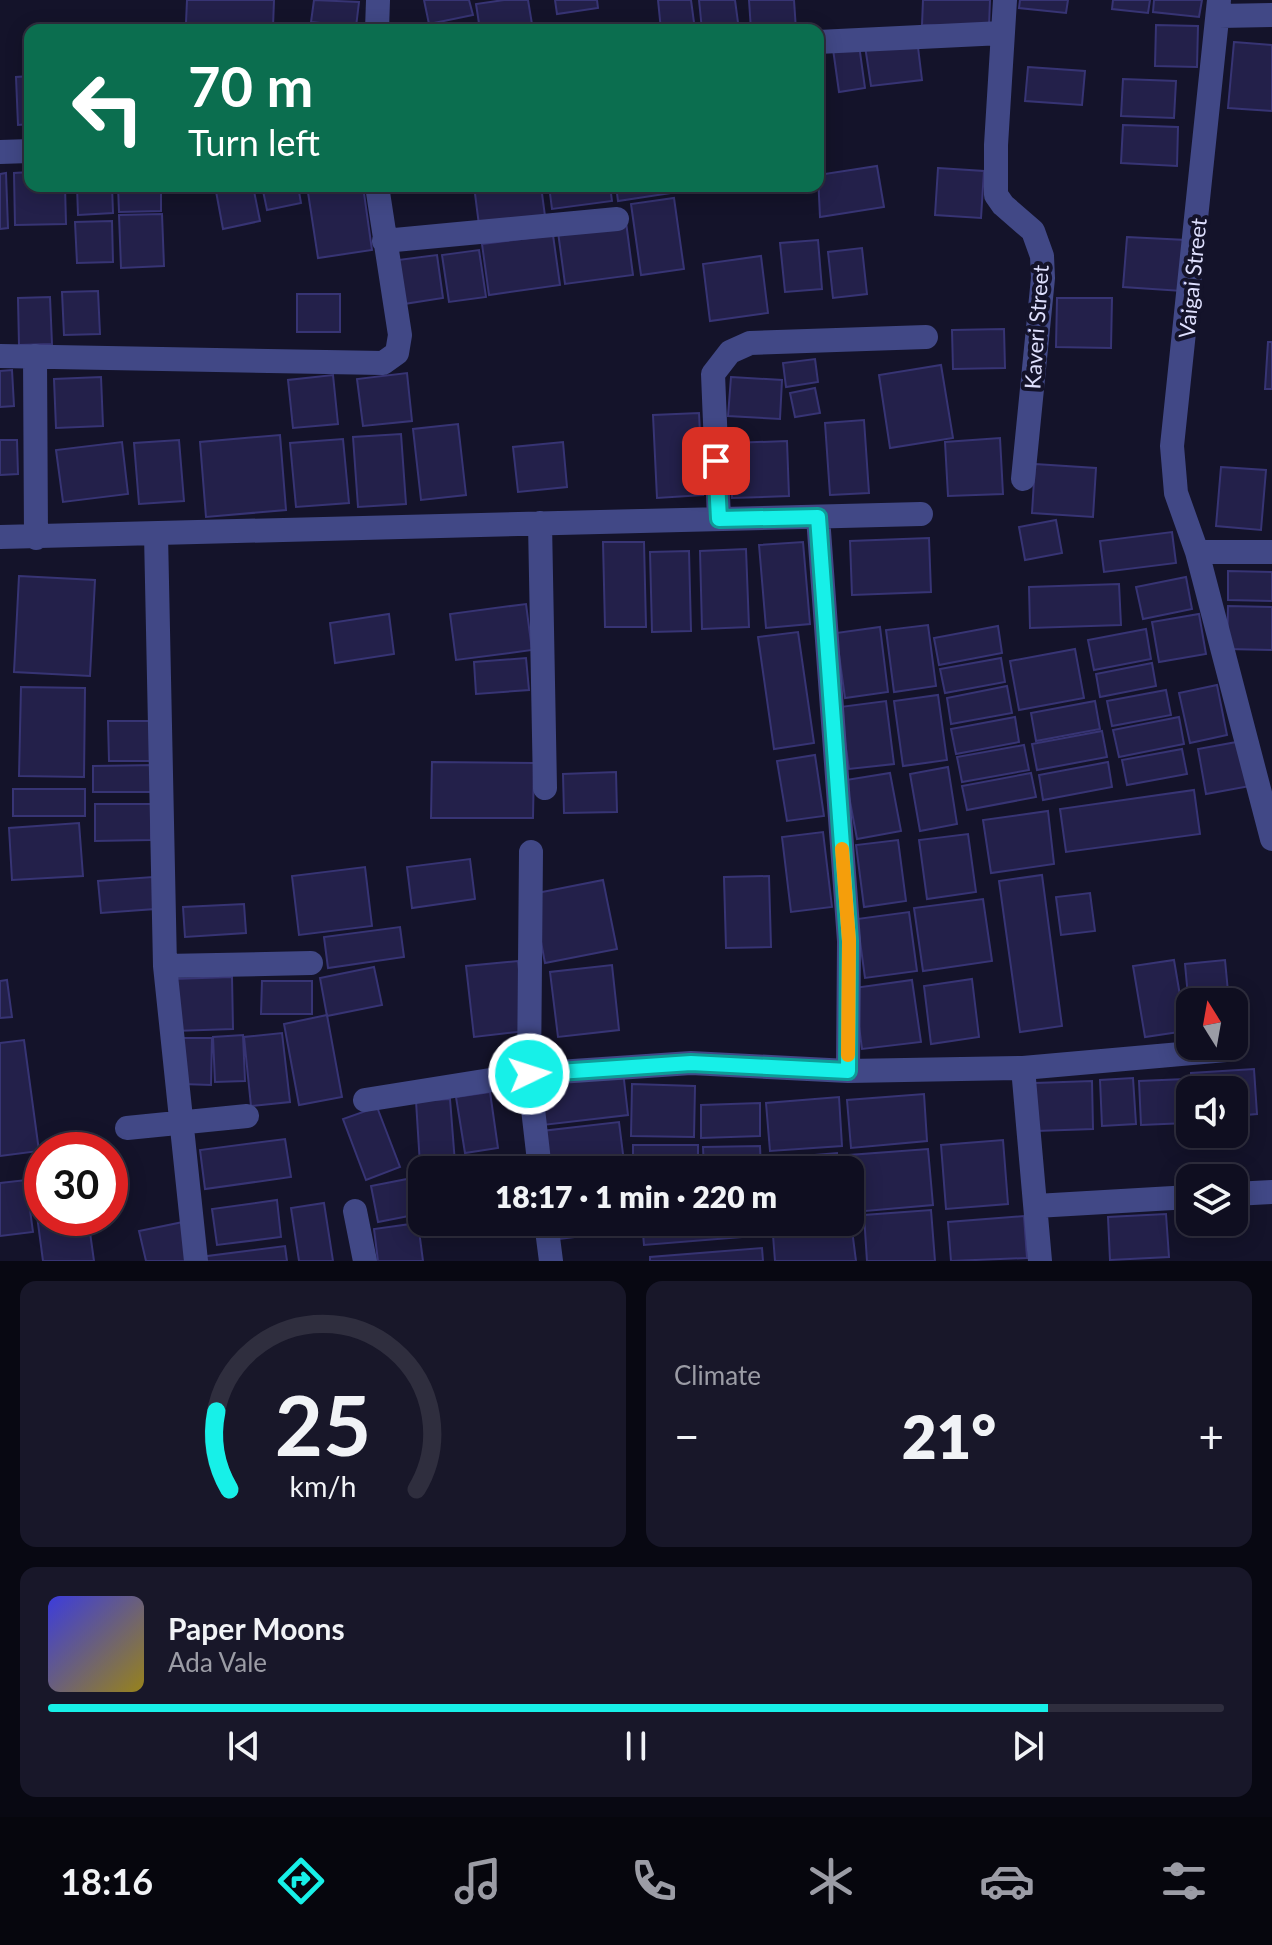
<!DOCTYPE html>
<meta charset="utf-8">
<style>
body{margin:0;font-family:Lato,sans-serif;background:#181729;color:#f1f3f6;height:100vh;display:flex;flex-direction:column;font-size:30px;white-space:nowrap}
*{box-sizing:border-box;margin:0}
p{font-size:26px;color:#9b9ca5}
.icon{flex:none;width:44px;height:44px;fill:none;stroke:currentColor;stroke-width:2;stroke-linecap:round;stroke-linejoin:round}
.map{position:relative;height:1261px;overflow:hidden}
.panel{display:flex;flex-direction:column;gap:20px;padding:20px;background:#080812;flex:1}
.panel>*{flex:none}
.banner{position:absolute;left:24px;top:24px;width:800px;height:168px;border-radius:16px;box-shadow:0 4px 20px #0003,0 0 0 2px #2f2e3e;background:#0b6e4f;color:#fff;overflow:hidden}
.needle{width:52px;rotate:349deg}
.tools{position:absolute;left:1176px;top:988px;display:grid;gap:16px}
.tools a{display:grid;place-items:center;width:72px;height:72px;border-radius:16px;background:#0f0e20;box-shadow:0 4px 20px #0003,0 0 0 2px #2f2e3e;font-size:40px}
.speed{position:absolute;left:24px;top:1132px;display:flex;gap:16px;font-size:40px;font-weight:700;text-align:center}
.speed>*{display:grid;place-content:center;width:104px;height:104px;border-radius:50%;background:#0f0e20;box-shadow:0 4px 20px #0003,0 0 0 2px #2f2e3e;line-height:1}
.speed .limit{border:12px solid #d22;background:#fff;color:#111}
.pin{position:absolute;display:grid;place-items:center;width:68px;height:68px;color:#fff;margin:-34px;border-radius:16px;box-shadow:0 4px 12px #0006}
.me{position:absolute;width:88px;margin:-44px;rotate:86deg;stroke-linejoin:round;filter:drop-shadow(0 0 6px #0008)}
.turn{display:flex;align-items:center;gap:28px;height:168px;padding:0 32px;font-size:36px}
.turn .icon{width:104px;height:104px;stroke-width:2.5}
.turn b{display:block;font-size:56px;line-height:68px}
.big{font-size:60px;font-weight:800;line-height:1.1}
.panel .tile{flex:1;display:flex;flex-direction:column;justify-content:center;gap:12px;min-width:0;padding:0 28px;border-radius:16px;background:#181729}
.panel .dial{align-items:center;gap:0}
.dial svg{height:208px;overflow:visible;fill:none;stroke:#2f2e3e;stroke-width:7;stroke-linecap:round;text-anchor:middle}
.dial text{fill:#f1f3f6;stroke:none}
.song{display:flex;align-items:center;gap:24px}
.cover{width:96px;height:96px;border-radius:12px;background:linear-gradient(135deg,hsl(240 70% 55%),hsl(50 70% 35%))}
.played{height:8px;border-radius:4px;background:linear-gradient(90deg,#17f0e8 85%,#2f2e3e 85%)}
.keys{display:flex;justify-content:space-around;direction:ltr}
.heat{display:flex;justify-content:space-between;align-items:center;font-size:44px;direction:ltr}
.panel .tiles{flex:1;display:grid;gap:20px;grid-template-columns:1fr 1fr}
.tile:last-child{grid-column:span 2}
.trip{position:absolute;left:408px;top:1156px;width:456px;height:80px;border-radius:16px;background:#0f0e20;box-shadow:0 4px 20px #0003,0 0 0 2px #2f2e3e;font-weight:800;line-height:80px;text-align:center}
.dock{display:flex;height:128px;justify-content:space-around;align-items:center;background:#06060d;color:#9b9ca5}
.dock .icon{width:56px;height:56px}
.dock .active{color:#17f0e8}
.dock b{font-size:36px;color:#f1f3f6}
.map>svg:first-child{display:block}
.building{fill:#23204a;stroke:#373474;stroke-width:2}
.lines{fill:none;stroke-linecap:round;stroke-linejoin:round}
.minor{stroke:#414886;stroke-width:24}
.route-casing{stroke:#0f9c97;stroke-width:20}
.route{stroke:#17f0e8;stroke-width:14}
.slow{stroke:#f59e0b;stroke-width:14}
.labels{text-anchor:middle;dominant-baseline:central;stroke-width:8;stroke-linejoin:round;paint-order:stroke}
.street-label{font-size:22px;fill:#dedffd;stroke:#14132a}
</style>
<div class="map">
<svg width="1272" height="1261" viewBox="0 0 1272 1261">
<rect width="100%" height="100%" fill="#14132a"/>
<path class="building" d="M 187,0 L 274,0 L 273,27 L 186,23 Z
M 314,0 L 359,2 L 356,27 L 311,22 Z
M 424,0 L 469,0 L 473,15 L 429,24 Z
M 504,0 L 528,0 L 533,30 L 480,30 L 476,4 Z
M 555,0 L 597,0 L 598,8 L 557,14 Z
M 658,0 L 691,0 L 695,30 L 661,30 Z
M 699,0 L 735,0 L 739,30 L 702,30 Z
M 749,0 L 794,0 L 796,30 L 751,30 Z
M 923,0 L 990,0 L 989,27 L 922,25 Z
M 1020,0 L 1068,0 L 1066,13 L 1019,8 Z
M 1113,0 L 1150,0 L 1148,13 L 1112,9 Z
M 1154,0 L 1202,0 L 1199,17 L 1153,12 Z
M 1156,25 L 1198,26 L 1197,67 L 1155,66 Z
M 917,39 L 922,80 L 871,86 L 865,46 Z
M 1234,42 L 1272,45 L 1272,111 L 1228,108 Z
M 859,45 L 865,88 L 839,92 L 833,49 Z
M 1028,67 L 1085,71 L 1082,105 L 1025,101 Z
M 30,76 L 30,124 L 18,125 L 16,77 Z
M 1123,79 L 1176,81 L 1174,118 L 1121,116 Z
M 1123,125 L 1178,127 L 1177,166 L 1121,163 Z
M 877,166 L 884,207 L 820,217 L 818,175 Z
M 938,168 L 984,171 L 981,218 L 935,215 Z
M 30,172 L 30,186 L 65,186 L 66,224 L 15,225 L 14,173 Z
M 6,173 L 8,228 L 0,229 L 0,174 Z
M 77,186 L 112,186 L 113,213 L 78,215 Z
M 118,186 L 161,186 L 161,211 L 119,212 Z
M 215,186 L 253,186 L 260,221 L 223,229 Z
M 262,186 L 298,186 L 301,203 L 267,210 Z
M 307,186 L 363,186 L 372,250 L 318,258 Z
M 474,186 L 541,186 L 545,216 L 479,225 Z
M 549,186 L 610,186 L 612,201 L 552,209 Z
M 616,186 L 677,186 L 678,192 L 618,201 Z
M 674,198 L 684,269 L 641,275 L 631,204 Z
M 162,214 L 164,266 L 121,268 L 119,215 Z
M 112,221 L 113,262 L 77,263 L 75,222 Z
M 626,222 L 633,275 L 565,284 L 558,232 Z
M 553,235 L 560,285 L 489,295 L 482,244 Z
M 1127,237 L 1186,240 L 1182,291 L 1123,287 Z
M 818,240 L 822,289 L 785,292 L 780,243 Z
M 862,248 L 867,294 L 833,298 L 828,252 Z
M 479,250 L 486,297 L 449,302 L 442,255 Z
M 437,255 L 443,298 L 404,304 L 398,260 Z
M 761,256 L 768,313 L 710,321 L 703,264 Z
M 98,291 L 100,334 L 64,335 L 62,292 Z
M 297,294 L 340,294 L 340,332 L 297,332 Z
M 50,297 L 52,344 L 19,345 L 18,298 Z
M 1057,298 L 1112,298 L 1111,348 L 1056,347 Z
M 1004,329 L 1005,368 L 953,369 L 952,330 Z
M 1268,342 L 1272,342 L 1272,389 L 1265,389 Z
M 815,359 L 818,382 L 786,387 L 783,363 Z
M 941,365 L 953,438 L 890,448 L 879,375 Z
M 12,370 L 14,406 L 0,407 L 0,371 Z
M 407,373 L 412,421 L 363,426 L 357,379 Z
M 333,375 L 338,424 L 293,428 L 288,380 Z
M 101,377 L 103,426 L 56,428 L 54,379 Z
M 731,377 L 782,380 L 780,419 L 728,416 Z
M 815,388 L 820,413 L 795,417 L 790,393 Z
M 699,413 L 703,495 L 657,498 L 653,415 Z
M 864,420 L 869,493 L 830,495 L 825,423 Z
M 458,424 L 466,495 L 421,500 L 413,429 Z
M 401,434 L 406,504 L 358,507 L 353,437 Z
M 280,435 L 286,510 L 206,517 L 200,442 Z
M 1000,438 L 1003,494 L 948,496 L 945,442 Z
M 343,439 L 349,503 L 296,507 L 290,443 Z
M 0,440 L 17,440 L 18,474 L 0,475 Z
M 179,440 L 184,501 L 139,504 L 134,443 Z
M 787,441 L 789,496 L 732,498 L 730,443 Z
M 122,442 L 128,494 L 63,502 L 56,450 Z
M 563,442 L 567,487 L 518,492 L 513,447 Z
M 1035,464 L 1096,468 L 1093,517 L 1032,513 Z
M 1221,467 L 1266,470 L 1261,530 L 1216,526 Z
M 1056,520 L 1062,553 L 1025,560 L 1019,527 Z
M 1172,532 L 1176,563 L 1104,572 L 1100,541 Z
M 929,538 L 931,592 L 852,595 L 850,541 Z
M 603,542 L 644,542 L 646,627 L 605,627 Z
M 803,542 L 810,624 L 766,628 L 759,545 Z
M 746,549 L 749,627 L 702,629 L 700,551 Z
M 689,551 L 691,631 L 652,632 L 650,552 Z
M 1228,571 L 1272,572 L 1272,601 L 1228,600 Z
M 19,576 L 95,580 L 90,676 L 14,672 Z
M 1186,577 L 1192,609 L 1143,619 L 1136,587 Z
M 1119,584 L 1121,625 L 1030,628 L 1029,587 Z
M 526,604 L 532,650 L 456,660 L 450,614 Z
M 1228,606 L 1272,607 L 1272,650 L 1227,649 Z
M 389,614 L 394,654 L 335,663 L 330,623 Z
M 1199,614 L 1206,654 L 1159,662 L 1152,622 Z
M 928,625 L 936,686 L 894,692 L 886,630 Z
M 998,626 L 1002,653 L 939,665 L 934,638 Z
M 880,627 L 888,692 L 845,698 L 836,633 Z
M 1146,629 L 1151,659 L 1094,670 L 1088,640 Z
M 798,632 L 814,743 L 774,749 L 758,637 Z
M 1075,649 L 1084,698 L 1019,710 L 1010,661 Z
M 526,658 L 529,690 L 476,694 L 474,662 Z
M 1001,658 L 1005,682 L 945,693 L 940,669 Z
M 1152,663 L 1156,686 L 1100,697 L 1096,674 Z
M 1217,685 L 1227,735 L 1190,743 L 1179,693 Z
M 1007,686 L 1012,713 L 951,724 L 947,698 Z
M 21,687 L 85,688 L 84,777 L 19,776 Z
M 1166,690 L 1171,715 L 1112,726 L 1107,701 Z
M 938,695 L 947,760 L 903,766 L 894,701 Z
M 886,701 L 894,764 L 849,769 L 840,707 Z
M 1095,701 L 1100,729 L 1036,741 L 1031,713 Z
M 1015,717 L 1019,742 L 956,754 L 951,729 Z
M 1179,717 L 1184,744 L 1119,757 L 1113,730 Z
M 108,721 L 157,721 L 157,761 L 109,761 Z
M 1102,731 L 1107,757 L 1037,770 L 1032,744 Z
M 1242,741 L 1250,786 L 1206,794 L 1198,749 Z
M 1024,745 L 1029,770 L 962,782 L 957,757 Z
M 1182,749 L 1187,774 L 1127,785 L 1122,760 Z
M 815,755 L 824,816 L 787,821 L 777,761 Z
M 432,762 L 534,763 L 533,818 L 431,818 Z
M 1108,762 L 1112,787 L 1043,800 L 1039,775 Z
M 157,765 L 157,792 L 93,792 L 93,766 Z
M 948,767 L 957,824 L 920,831 L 910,774 Z
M 616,772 L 617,812 L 564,813 L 563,774 Z
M 890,773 L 901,831 L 857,839 L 846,780 Z
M 1031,773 L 1036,797 L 967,810 L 962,786 Z
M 13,789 L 85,789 L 85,816 L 13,816 Z
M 1194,790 L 1200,834 L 1066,852 L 1060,809 Z
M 95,804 L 151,804 L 151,840 L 95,841 Z
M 1048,811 L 1054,864 L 991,873 L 983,820 Z
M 79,823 L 83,876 L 12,880 L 9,828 Z
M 823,832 L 832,907 L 791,912 L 782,837 Z
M 968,834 L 976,892 L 927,899 L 919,840 Z
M 898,840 L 906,901 L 864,907 L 856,845 Z
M 470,859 L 475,899 L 412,908 L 407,867 Z
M 365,867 L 372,926 L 299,935 L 292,876 Z
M 1042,875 L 1062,1026 L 1020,1032 L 999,881 Z
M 769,876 L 771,947 L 726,948 L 724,877 Z
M 153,877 L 155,909 L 101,913 L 98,881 Z
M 603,880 L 617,949 L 545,963 L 532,894 Z
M 1090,893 L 1095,931 L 1061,935 L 1056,897 Z
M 983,899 L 992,961 L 923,971 L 914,908 Z
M 244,904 L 246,933 L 185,937 L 183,907 Z
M 909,912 L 917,971 L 865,978 L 857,919 Z
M 400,927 L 404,957 L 328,968 L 324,937 Z
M 1174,960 L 1186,1031 L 1145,1037 L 1133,966 Z
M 1225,960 L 1229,1002 L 1190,1002 L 1190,1018 L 1185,964 Z
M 518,961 L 526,1031 L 474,1037 L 466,966 Z
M 612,965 L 619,1030 L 558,1037 L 550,972 Z
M 374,967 L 382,1005 L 327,1016 L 320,978 Z
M 232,977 L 233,1029 L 174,1031 L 172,979 Z
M 972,979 L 979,1037 L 931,1044 L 924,986 Z
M 7,980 L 12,1017 L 0,1018 L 0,981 Z
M 912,980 L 921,1042 L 862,1049 L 854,988 Z
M 262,981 L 312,981 L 312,1014 L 261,1014 Z
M 327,1015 L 342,1097 L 299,1105 L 284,1024 Z
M 282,1033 L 290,1102 L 251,1106 L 244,1037 Z
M 243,1035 L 245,1081 L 215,1082 L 213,1037 Z
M 182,1038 L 212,1038 L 211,1085 L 182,1084 Z
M 24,1040 L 39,1151 L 0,1156 L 0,1043 Z
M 1254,1069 L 1257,1114 L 1234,1116 L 1234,1090 L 1192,1090 L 1191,1073 Z
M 623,1071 L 628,1115 L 543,1125 L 538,1082 Z
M 1133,1078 L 1136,1124 L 1102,1126 L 1100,1080 Z
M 1185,1079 L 1187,1123 L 1141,1125 L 1139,1081 Z
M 1092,1081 L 1093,1129 L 1036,1131 L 1035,1083 Z
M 632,1084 L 695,1086 L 694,1137 L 631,1136 Z
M 490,1092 L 498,1148 L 465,1153 L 456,1097 Z
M 924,1094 L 927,1141 L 851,1148 L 847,1100 Z
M 839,1097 L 842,1146 L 770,1151 L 766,1103 Z
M 450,1099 L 455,1163 L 420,1165 L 416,1101 Z
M 760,1103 L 760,1136 L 701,1138 L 701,1105 Z
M 377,1107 L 400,1167 L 366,1180 L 343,1119 Z
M 619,1122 L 625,1170 L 547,1170 L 542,1131 Z
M 285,1139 L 291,1177 L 205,1189 L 200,1150 Z
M 1003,1140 L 1008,1204 L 946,1209 L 941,1145 Z
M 633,1145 L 698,1145 L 698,1170 L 633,1170 Z
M 760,1146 L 761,1170 L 704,1170 L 703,1147 Z
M 928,1149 L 933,1205 L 854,1212 L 849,1155 Z
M 837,1153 L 838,1170 L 769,1170 L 768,1159 Z
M 42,1177 L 42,1218 L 88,1218 L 94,1261 L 43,1261 L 32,1178 Z
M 407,1179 L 414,1215 L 378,1222 L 371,1186 Z
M 26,1180 L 33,1232 L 0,1236 L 0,1183 Z
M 277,1200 L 281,1237 L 217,1245 L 212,1209 Z
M 324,1203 L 333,1261 L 299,1261 L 291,1208 Z
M 931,1210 L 935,1261 L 867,1261 L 864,1215 Z
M 850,1214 L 856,1261 L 775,1261 L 772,1222 L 850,1222 Z
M 1166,1214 L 1169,1257 L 1110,1260 L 1108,1217 Z
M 1024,1216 L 1027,1258 L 951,1261 L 948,1222 Z
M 183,1222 L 191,1261 L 146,1261 L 139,1231 Z
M 557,1222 L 629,1222 L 630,1230 L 560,1239 Z
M 642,1222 L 765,1222 L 766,1235 L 644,1245 Z
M 418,1223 L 423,1261 L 378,1261 L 374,1229 Z
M 285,1246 L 287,1261 L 200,1261 L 200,1257 Z
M 762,1248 L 763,1261 L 650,1261 L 650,1257 Z"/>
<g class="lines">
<path class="minor" d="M 1005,0 L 996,145 L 996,195 L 1003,205 L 1033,231 L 1042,256 L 1043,278 L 1023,479
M 1219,0 L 1172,446 L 1176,493 L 1197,552 L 1272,839
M 1219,16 L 1272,15
M 377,30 L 378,0
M 818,42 L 1002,33
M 0,152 L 30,151
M 384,241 L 617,219
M 0,356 L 383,363 L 397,353 L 400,335 L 377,186
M 35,356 L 36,538
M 818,517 L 849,941 L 848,1071
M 719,519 L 713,374 L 730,352 L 750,343 L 926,337
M 540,523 L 545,788
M 156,534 L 165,966 L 196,1261
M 0,537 L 921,514
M 1197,552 L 1272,552
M 531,852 L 529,1074 L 540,1170
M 165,966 L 311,963
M 1023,1068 L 1040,1261
M 365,1100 L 529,1074 L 691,1063 L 848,1071 L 1023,1068 L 1226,1050
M 127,1128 L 247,1116
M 1234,1194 L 1272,1192
M 1036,1206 L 1190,1197
M 355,1211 L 365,1261
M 546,1222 L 551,1261"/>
</g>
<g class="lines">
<defs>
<path id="route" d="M 529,1074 L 691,1063 L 848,1071 L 849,941 L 818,517 L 719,519 L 716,461"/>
</defs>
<use href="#route" class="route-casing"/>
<use href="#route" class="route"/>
<path class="slow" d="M 842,849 L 849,941 L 848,1055"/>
</g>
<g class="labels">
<g class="street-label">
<text transform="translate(1192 278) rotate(-84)">Vaigai Street</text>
<text transform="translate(1036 327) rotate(-86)">Kaveri Street</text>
</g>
</g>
</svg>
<div class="tools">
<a><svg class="needle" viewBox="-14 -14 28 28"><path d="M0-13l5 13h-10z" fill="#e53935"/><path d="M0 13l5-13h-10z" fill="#9b9ca5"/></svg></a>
<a><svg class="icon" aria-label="sound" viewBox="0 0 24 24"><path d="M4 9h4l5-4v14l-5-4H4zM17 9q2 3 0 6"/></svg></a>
<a><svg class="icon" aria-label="layers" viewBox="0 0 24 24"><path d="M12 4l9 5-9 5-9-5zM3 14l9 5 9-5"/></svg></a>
</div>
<div class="speed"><div class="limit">30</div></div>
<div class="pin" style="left:716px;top:461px;background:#d93025"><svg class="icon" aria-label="arrive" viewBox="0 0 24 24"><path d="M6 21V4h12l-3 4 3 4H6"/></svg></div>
<svg class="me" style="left:529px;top:1074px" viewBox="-20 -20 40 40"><circle r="17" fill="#17f0e8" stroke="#fff" stroke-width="3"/><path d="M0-11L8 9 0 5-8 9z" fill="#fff"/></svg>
<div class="trip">18:17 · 1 min · 220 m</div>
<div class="banner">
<div class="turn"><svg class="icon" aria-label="left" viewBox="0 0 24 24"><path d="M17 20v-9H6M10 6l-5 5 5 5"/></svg><div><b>70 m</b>Turn left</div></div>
</div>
</div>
<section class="panel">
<div class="tiles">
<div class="tile dial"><svg viewBox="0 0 100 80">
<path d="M14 69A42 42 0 1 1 86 69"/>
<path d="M14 69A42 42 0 0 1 9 39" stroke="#17f0e8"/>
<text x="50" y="56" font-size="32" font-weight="700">25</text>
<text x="50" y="72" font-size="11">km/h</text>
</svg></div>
<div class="tile"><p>Climate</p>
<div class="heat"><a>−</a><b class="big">21°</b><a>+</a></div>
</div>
<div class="tile">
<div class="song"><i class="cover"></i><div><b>Paper Moons</b><p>Ada Vale</p></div></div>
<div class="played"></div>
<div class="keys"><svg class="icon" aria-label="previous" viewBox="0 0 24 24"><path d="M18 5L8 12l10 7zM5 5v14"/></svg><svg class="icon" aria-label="pause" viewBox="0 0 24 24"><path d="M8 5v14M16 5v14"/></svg><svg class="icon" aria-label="next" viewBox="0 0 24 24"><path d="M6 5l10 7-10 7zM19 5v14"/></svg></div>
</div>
</div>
</section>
<nav class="dock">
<b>18:16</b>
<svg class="icon active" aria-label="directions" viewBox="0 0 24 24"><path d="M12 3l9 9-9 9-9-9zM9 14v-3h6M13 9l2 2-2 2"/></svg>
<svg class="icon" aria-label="music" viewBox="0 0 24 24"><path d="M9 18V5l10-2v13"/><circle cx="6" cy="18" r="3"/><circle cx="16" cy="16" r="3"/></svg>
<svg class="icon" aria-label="phone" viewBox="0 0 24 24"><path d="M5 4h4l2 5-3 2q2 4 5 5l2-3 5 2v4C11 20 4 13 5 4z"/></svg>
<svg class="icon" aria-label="climate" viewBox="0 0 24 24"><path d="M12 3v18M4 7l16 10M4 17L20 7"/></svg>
<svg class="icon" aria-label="car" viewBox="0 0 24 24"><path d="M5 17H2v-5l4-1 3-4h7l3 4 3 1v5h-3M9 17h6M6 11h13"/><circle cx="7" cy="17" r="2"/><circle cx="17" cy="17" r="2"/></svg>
<svg class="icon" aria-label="filters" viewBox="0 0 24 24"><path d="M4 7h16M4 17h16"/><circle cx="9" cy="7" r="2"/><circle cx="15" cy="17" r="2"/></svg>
</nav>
